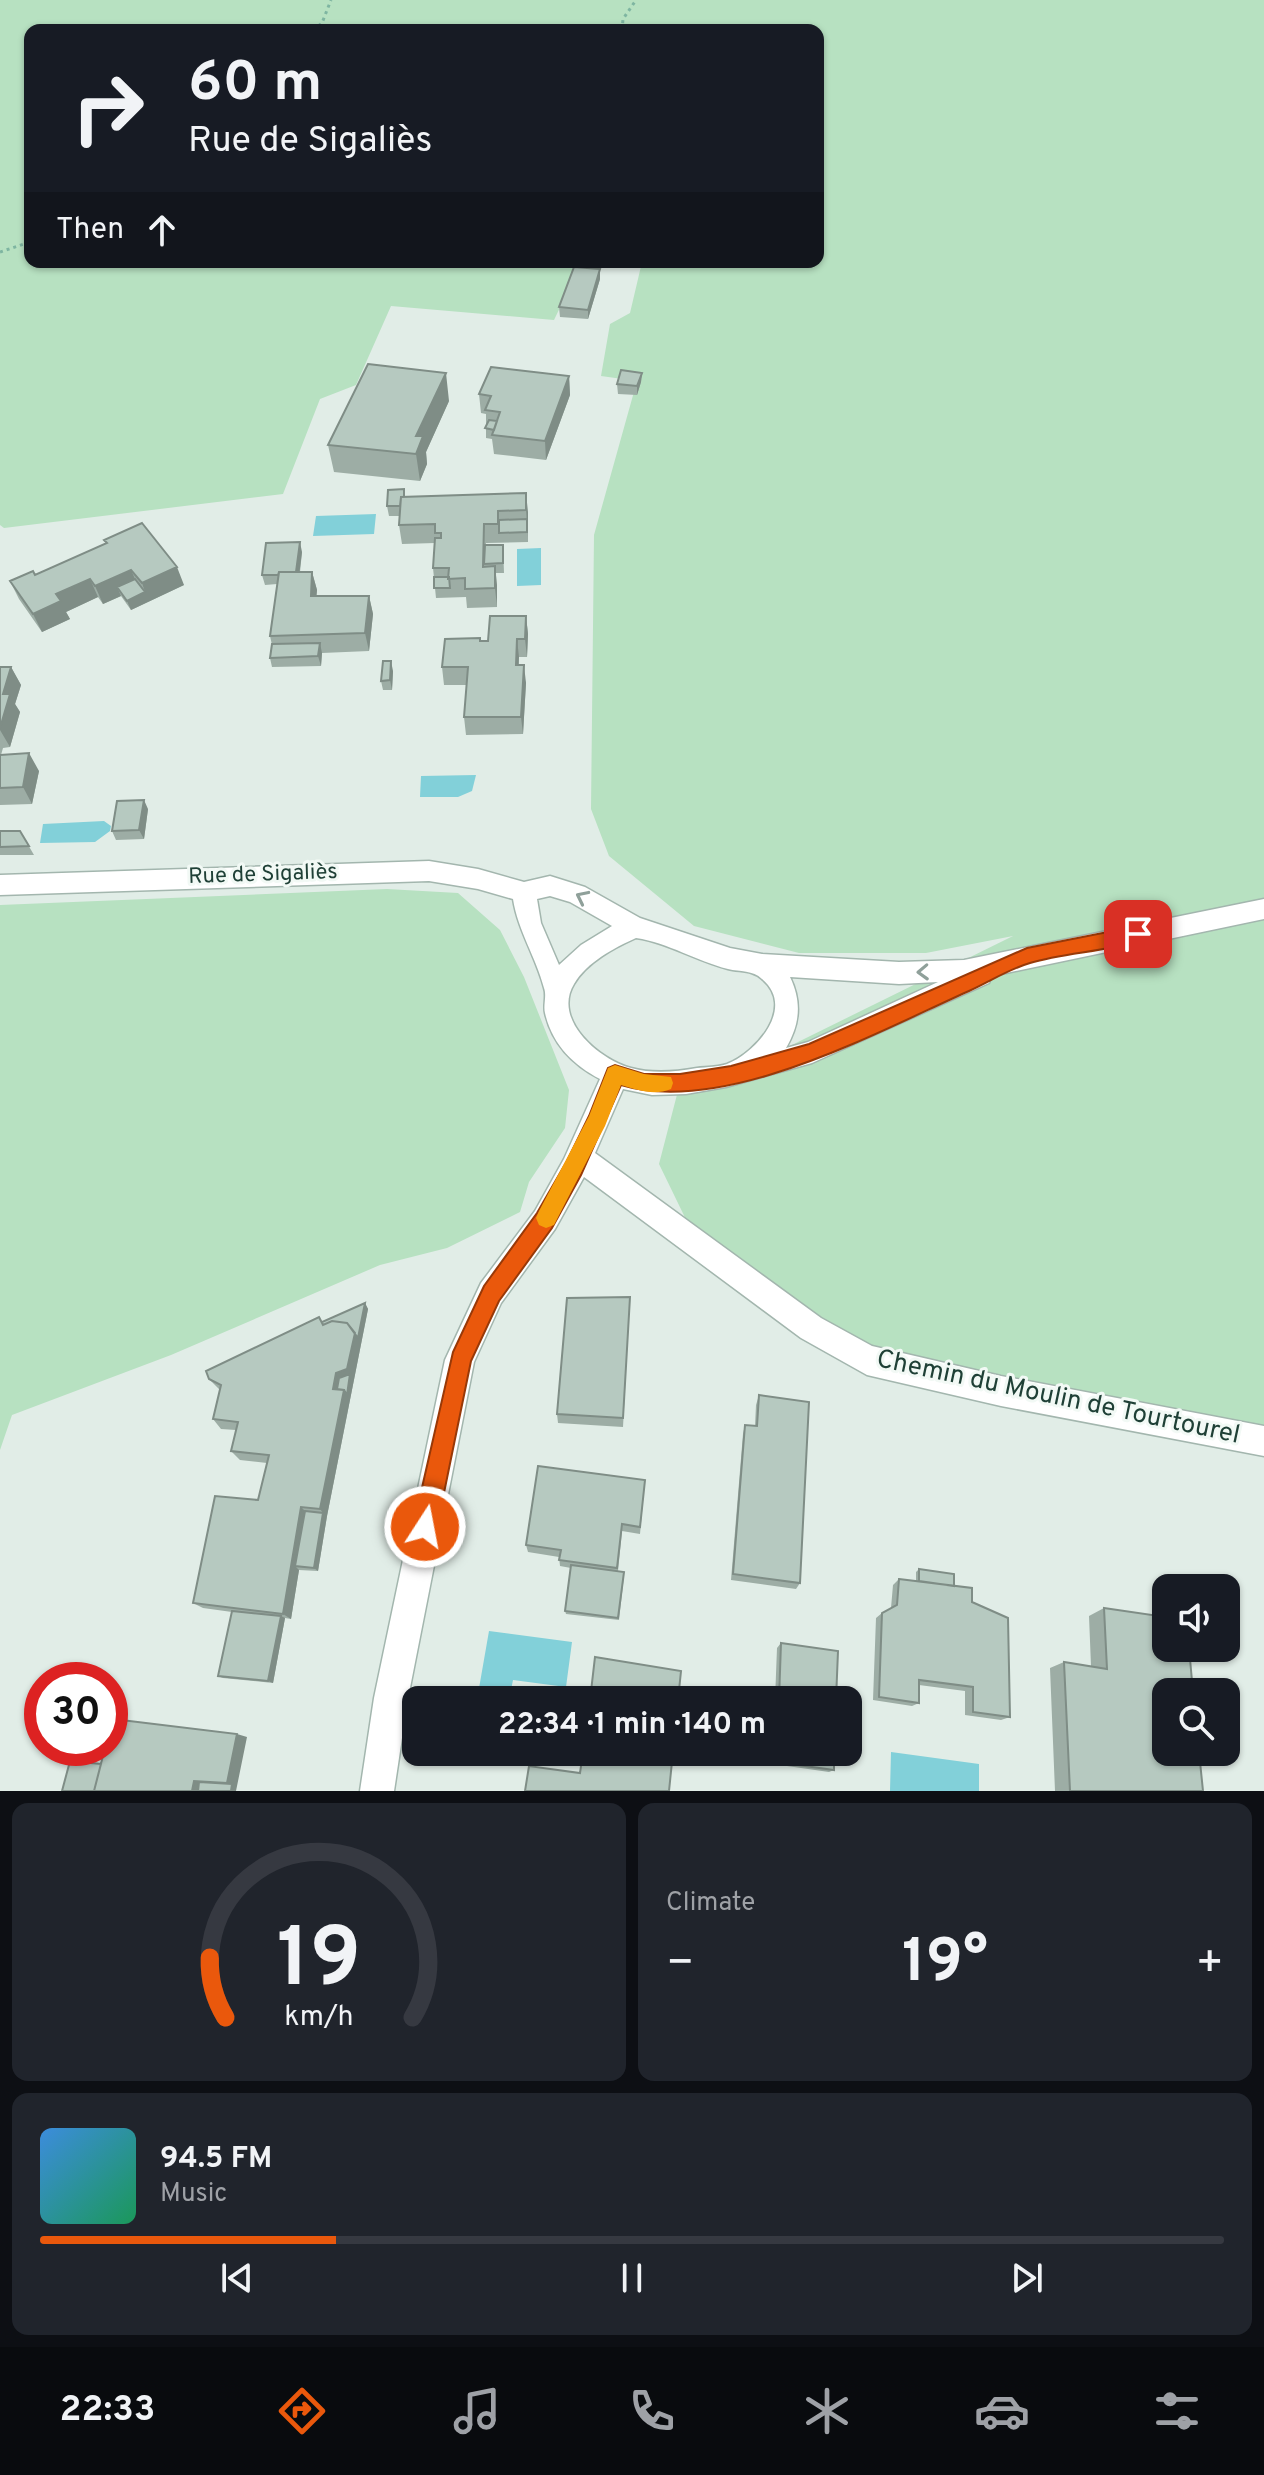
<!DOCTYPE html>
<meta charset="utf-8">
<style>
body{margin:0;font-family:Overpass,sans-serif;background:#20242c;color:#f1f3f6;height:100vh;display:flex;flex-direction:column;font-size:30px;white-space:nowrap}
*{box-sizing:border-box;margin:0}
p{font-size:26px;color:#9ea1a6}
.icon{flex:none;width:44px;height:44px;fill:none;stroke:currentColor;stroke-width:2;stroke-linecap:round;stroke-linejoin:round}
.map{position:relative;height:1791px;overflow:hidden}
.details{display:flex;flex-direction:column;gap:12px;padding:12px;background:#0d0f14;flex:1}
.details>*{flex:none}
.top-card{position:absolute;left:24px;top:24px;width:800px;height:244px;border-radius:16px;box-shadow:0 2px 6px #0004;background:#171b24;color:#f1f3f6;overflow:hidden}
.controls{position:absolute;left:1152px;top:1574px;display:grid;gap:16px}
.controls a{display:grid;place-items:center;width:88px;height:88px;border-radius:16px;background:#171b24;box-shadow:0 2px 6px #0004;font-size:40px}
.speed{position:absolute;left:24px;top:1662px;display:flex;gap:16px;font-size:40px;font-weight:700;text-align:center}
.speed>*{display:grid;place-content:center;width:104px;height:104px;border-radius:50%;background:#171b24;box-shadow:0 2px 6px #0004;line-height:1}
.speed .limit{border:12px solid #d22;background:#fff;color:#111}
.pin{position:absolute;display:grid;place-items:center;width:68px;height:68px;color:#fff;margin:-34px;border-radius:16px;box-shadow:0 4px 12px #0006}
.me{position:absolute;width:88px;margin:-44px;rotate:11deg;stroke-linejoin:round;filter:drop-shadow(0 0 6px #0008)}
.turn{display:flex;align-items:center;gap:28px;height:168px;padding:0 32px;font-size:36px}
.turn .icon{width:104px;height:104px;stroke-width:2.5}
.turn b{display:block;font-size:56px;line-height:68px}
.then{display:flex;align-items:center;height:76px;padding:0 32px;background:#0003;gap:16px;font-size:30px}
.big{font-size:60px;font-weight:700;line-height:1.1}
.details .card{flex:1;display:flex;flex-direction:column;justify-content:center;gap:12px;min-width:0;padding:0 28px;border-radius:16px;background:#20242c}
.details .dial{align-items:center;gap:0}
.dial svg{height:208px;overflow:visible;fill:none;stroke:#363941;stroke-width:7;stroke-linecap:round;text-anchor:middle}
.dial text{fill:#f1f3f6;stroke:none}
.song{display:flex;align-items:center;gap:24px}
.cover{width:96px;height:96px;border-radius:12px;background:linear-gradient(135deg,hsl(210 70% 55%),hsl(150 70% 35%))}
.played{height:8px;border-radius:4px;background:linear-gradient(90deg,#ea580c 25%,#363941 25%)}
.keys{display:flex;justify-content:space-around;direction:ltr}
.heat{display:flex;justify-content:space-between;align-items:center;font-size:44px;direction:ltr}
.details .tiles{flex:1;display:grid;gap:12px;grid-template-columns:1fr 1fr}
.card:last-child{grid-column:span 2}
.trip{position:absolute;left:402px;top:1686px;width:460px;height:80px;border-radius:16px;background:#171b24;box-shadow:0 2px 6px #0004;font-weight:700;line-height:80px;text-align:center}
.tab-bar{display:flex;height:128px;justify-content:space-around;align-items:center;background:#090b0e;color:#9ea1a6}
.tab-bar .icon{width:56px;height:56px}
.tab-bar .selected{color:#ea580c}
.tab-bar b{font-size:36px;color:#f1f3f6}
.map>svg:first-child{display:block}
.green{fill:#b7e1c1}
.water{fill:#82d0d9}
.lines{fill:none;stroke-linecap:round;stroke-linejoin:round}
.minor-casing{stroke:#a3b6ae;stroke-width:3}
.path{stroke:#7eb5a1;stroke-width:3;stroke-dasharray:3 4;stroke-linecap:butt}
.minor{fill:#fff;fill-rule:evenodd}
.wall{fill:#9dada5}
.shaded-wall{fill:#7f8d86}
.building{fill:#b6c9c0;stroke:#7f8d86;stroke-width:2}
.oneway{stroke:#8fa09a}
.route{fill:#ea580c;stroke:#983908;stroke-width:2}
.slow{fill:#f59e0b}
.labels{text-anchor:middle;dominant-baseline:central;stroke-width:6;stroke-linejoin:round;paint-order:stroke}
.street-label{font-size:22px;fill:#1f4036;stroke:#f2f9f5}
.near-street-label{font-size:26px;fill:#1f4036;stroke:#f2f9f5}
</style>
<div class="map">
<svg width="1264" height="1791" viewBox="0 0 1264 1791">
<rect width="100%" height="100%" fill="#e1ede7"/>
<path class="green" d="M 0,0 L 1264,0 L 1264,1430 L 952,1371 L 830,1332 L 693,1234 L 659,1164 L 680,1083 L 731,1075 L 1013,936 L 926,953 L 799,953 L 694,926 L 609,856 L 591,809 L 594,535 L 637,381 L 601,376 L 610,324 L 630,313 L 642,262 L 818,262 L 818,30 L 30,30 L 30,262 L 582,262 L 554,320 L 391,306 L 356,385 L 320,399 L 283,494 L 4,528 L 0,525 Z
M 387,889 L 458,893 L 500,930 L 524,977 L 569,1090 L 565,1128 L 529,1182 L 520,1212 L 447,1248 L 380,1265 L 171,1355 L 12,1415 L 0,1450 L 0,905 Z"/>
<path class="water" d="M 376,514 L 374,534 L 313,536 L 316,516 Z
M 541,548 L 541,585 L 517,586 L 517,549 Z
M 476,775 L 472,791 L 458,797 L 420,797 L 421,776 Z
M 104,821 L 111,826 L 110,831 L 95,842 L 40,843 L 43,824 Z
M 489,1631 L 572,1642 L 566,1687 L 513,1680 L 509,1700 L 478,1694 Z
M 891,1752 L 979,1764 L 979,1791 L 890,1791 Z"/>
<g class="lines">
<defs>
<path id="minor" d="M 429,861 L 478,869 L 524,882 L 550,876 L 585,887 L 640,918 L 730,948 L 762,954 L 899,962 L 964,960 L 1264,899 L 1264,919 L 992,976 L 989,983 L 812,1063 L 726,1087 L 686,1094 L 652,1095 L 623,1089 L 595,1153 L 821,1318 L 872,1346 L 1001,1376 L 1264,1426 L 1264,1456 L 1001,1406 L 867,1375 L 801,1338 L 584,1177 L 555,1229 L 501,1303 L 474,1362 L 408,1698 L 394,1791 L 360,1791 L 374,1698 L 445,1360 L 481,1283 L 535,1211 L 564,1159 L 600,1079 C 573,1065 552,1044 545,1013 C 543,1005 547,996 544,988 C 536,957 518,931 513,899 L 478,889 L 429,881 L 0,895 L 0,875 ZM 550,896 L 570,902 L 612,926 L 581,945 L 559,965 L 541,923 L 537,899 ZM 636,938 C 669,943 696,961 728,969 C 740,972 753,970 762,979 C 796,1007 757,1052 727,1064 C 718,1067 707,1067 697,1068 C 675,1072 653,1074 631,1068 C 600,1060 552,1020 574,984 C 587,962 614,948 636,938 ZM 790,977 L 899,984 L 938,982 L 808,1042 L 786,1048 C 800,1024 802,1002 790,977 Z"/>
</defs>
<use href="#minor" class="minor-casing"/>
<path class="path" d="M 313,30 L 322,23 L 331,0
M 622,30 L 623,19 L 636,0
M 0,252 L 30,242"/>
<use href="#minor" class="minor"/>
</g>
<path class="wall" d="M 600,269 L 600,279 L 588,319 L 560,317 L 559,307 Z
M 642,373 L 641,382 L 637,395 L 618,394 L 617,384 Z
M 569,376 L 570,395 L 546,460 L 494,454 L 492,439 L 486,438 L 486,414 L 481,413 L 479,394 Z
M 449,401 L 426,452 L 427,464 L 420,481 L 334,472 L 328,445 Z
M 526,493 L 528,542 L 486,543 L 486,545 L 503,545 L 504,573 L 496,573 L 497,607 L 467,608 L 466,597 L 436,598 L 433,568 L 435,543 L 402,544 L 399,525 L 399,516 L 389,516 L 387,506 L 405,497 Z
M 104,540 L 184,585 L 131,610 L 121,596 L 103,604 L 98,597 L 66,612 L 70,619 L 42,632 L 19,599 L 10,581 L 35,575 L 106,543 Z
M 302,552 L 300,572 L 312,572 L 317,590 L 316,596 L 369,596 L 373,614 L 369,651 L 322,653 L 321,666 L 272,667 L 270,658 L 272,645 L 270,636 L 277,584 L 265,585 L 262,575 Z
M 526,616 L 528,634 L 527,657 L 519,657 L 519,665 L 526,683 L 523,734 L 466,735 L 464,717 L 467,685 L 444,685 L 442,667 L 481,641 L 488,641 Z
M 0,667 L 11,667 L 21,685 L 15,704 L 20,712 L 10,747 L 3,748 L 1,755 L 39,771 L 32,804 L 0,805 Z
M 393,671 L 392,690 L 383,690 L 381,681 Z
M 148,809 L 144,839 L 116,840 L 112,831 Z
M 0,831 L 20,831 L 34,855 L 0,855 Z
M 630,1297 L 623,1427 L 558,1423 L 557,1414 Z
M 365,1303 L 368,1309 L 327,1516 L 318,1571 L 299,1570 L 291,1619 L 285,1618 L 273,1683 L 223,1678 L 218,1676 L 232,1612 L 203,1608 L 193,1603 L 258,1500 L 267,1463 L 240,1460 L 231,1451 L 236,1430 L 221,1429 L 213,1419 L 220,1390 L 209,1379 L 323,1325 Z
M 759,1395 L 800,1583 L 796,1589 L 731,1580 L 743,1434 L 745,1425 L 755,1426 L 756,1405 Z
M 645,1480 L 640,1534 L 622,1531 L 618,1571 L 624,1576 L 619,1620 L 566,1614 L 565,1611 L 571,1568 L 560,1566 L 559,1557 L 528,1552 L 526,1545 Z
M 919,1569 L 954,1586 L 972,1602 L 1010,1717 L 1001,1720 L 965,1715 L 965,1691 L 919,1685 L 919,1703 L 912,1706 L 873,1700 L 876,1618 L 882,1613 L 891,1608 L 893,1585 L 899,1579 L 916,1581 L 916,1572 Z
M 1104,1608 L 1203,1791 L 1055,1791 L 1050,1668 L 1064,1662 L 1091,1666 L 1089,1616 Z
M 781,1643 L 836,1700 L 775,1700 L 777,1648 Z
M 773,1752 L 834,1752 L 834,1770 L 829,1772 L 773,1764 Z"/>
<path class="shaded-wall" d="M 600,269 L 600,279 L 588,319 L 588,310 Z
M 446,373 L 449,401 L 426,452 L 427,464 L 420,481 L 416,454 L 416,436 Z
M 642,373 L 641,382 L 637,395 L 637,386 Z
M 569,376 L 570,395 L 546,460 L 545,441 Z
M 526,493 L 528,512 L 528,542 L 526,510 Z
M 300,542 L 302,552 L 298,584 L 296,574 Z
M 495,566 L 497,585 L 497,607 L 495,588 Z
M 177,567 L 184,585 L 131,610 L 127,601 L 145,592 L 142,583 Z
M 131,570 L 139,588 L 117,587 L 121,596 L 103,604 L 95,586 Z
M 312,572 L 317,590 L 315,615 L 311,596 Z
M 90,579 L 98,597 L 66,612 L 70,619 L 42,632 L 33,614 L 56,594 Z
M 369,596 L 373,614 L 369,651 L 365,633 Z
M 526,616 L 528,634 L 527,657 L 525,639 Z
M 517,639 L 519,657 L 517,683 L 516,665 Z
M 320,643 L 322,653 L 321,666 L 318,656 Z
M 391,661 L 393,671 L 392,690 L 390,680 Z
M 524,665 L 526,683 L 523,734 L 521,717 Z
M 11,667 L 21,685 L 15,704 L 20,712 L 10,747 L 0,730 L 0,728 L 3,694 Z
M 29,753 L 39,771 L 32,804 L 23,787 Z
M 144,800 L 148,809 L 144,839 L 139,830 Z
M 365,1303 L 368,1309 L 327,1516 L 318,1571 L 314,1568 L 323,1513 L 320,1509 L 344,1390 L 349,1381 L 340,1394 L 333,1389 L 336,1373 Z
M 301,1507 L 309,1515 L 295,1566 L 299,1570 L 291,1619 L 283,1614 Z
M 281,1616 L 285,1618 L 273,1683 L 268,1681 Z
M 237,1734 L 247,1737 L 236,1791 L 231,1791 L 227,1783 Z
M 194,1781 L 205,1783 L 203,1791 L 192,1791 Z"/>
<path class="building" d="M 574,267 L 600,269 L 588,310 L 559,307 Z
M 368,364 L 446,373 L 416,436 L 423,436 L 416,454 L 328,445 Z
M 491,367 L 569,376 L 545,441 L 492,435 L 500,412 L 485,410 L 491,396 L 479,394 Z
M 621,370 L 642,373 L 637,386 L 617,384 Z
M 489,420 L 497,421 L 494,430 L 485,428 Z
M 404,489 L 404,497 L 401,497 L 400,506 L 387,506 L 388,490 Z
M 526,493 L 526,510 L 498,511 L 498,524 L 484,524 L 483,567 L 495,566 L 495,588 L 465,589 L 465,578 L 448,579 L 449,568 L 433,568 L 435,538 L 441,538 L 441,533 L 435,533 L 435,524 L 399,525 L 401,497 Z
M 527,519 L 527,532 L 499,533 L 499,520 Z
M 142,523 L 177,567 L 142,583 L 131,570 L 95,586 L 90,579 L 56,594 L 61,601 L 33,614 L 10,581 L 33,571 L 35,575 L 107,543 L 104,540 Z
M 300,542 L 296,572 L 279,572 L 278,575 L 262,575 L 266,543 Z
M 485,545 L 503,545 L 503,563 L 484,564 Z
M 279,572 L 312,572 L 311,596 L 369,596 L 365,633 L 270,636 Z
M 434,577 L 449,577 L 450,588 L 434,588 Z
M 135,579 L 145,592 L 127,601 L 117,587 Z
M 490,616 L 526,616 L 525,639 L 517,639 L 516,665 L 524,665 L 521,717 L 464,717 L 468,667 L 442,667 L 445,639 L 480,638 L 480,641 L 488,641 Z
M 320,643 L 318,656 L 270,658 L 272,644 Z
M 383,661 L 391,661 L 390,680 L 381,681 Z
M 0,667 L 11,667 L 3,694 L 10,694 L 0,728 Z
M 29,753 L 23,787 L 0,788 L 0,755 Z
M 144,800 L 139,830 L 112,831 L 117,801 Z
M 0,831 L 20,831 L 29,846 L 0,847 Z
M 630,1297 L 623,1418 L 557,1414 L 567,1298 Z
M 365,1303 L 358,1338 L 347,1323 L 332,1321 L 323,1325 L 322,1322 Z
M 319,1317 L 323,1325 L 332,1321 L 347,1323 L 355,1333 L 347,1369 L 336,1373 L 333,1389 L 344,1390 L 320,1509 L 301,1507 L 283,1614 L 193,1603 L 215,1496 L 258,1500 L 269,1455 L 231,1451 L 238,1422 L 213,1419 L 221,1385 L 209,1379 L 206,1371 Z
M 350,1374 L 347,1395 L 344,1390 L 337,1389 L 339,1378 Z
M 759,1395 L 809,1402 L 800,1583 L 733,1574 L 745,1425 L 757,1426 Z
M 538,1466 L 645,1480 L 640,1527 L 622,1524 L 617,1568 L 559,1560 L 561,1550 L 526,1545 Z
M 305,1511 L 323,1513 L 314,1568 L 295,1566 Z
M 571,1565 L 624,1572 L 618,1618 L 565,1611 Z
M 919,1569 L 954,1574 L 954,1586 L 919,1581 Z
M 899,1579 L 972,1588 L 972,1602 L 1008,1618 L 1010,1717 L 973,1712 L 973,1687 L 919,1680 L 919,1703 L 879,1697 L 882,1613 L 897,1605 Z
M 1104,1608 L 1166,1617 L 1166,1648 L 1189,1648 L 1193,1692 L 1166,1692 L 1166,1752 L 1199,1752 L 1203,1791 L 1070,1791 L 1064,1662 L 1107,1669 Z
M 232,1611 L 281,1616 L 268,1681 L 218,1676 Z
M 781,1643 L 838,1651 L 836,1700 L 779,1700 Z
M 595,1657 L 681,1671 L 678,1700 L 590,1700 Z
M 113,1719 L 237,1734 L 227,1783 L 194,1781 L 192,1791 L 94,1791 L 105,1748 L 110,1748 L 110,1730 Z
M 583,1752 L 673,1752 L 669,1791 L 525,1791 L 529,1766 L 580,1773 Z
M 777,1752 L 834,1752 L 834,1770 L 776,1762 Z
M 70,1761 L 101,1764 L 94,1791 L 62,1791 Z
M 199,1782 L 232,1784 L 231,1791 L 198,1791 Z"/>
<defs><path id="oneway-chevron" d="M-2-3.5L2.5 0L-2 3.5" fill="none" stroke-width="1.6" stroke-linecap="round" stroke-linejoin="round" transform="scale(2)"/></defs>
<g class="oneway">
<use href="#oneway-chevron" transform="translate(582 897) rotate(-154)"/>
<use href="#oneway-chevron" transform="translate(923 972) rotate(178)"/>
</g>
<path class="route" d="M 1138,926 L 1144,928 L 1147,934 L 1144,939 C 1108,952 1067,952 1030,963 C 1009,969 989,982 969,991 C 875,1033 724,1116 621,1085 L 581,1175 L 552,1228 L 499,1301 L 471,1361 L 437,1527 L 433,1535 L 425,1538 L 417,1535 L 413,1527 L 453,1352 L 484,1286 L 537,1213 L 567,1161 L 589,1116 L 608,1068 L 615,1065 L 644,1074 L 680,1074 L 731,1066 L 809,1044 L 1027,948 Z"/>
<path class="slow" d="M 615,1065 L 644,1074 L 671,1077 L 673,1083 L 671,1089 C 654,1096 637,1090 621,1085 L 605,1126 L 554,1225 L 546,1228 L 539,1225 L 536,1218 L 539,1211 L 589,1116 L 608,1068 Z"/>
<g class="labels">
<g class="street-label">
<text transform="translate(263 875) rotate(-2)">Rue de Sigaliès</text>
</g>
<g class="near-street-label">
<text transform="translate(1058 1398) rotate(12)">Chemin du Moulin de Tourtourel</text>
</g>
</g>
</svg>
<div class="controls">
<a><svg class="icon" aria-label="sound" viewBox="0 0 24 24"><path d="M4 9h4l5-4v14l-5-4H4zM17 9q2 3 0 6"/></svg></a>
<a><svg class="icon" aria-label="search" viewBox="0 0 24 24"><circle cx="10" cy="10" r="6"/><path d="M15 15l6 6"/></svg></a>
</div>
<div class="speed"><div class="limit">30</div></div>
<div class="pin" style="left:1138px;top:934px;background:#d93025"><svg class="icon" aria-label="arrive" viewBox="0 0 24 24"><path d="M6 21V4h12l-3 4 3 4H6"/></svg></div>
<svg class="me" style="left:425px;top:1527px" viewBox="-20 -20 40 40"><circle r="17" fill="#ea580c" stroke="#fff" stroke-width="3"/><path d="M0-11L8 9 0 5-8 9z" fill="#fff"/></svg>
<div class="trip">22:34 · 1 min · 140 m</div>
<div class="top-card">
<div class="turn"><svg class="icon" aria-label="right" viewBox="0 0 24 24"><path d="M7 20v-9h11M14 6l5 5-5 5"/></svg><div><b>60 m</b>Rue de Sigaliès</div></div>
<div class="then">Then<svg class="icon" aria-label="ahead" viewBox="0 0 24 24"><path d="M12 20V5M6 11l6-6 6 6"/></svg></div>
</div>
</div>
<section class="details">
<div class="tiles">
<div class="card dial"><svg viewBox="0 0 100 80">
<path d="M14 69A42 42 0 1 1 86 69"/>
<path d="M14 69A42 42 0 0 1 8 46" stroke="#ea580c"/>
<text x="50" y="56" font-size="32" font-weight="700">19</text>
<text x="50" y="72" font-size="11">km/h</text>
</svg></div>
<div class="card"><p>Climate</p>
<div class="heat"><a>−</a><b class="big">19°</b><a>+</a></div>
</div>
<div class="card">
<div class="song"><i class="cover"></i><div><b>94.5 FM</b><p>Music</p></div></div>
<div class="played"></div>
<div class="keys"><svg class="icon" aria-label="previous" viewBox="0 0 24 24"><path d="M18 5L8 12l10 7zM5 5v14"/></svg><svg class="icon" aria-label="pause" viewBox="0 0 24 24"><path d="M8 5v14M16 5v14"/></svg><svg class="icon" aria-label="next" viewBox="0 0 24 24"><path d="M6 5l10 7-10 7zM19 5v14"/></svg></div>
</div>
</div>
</section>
<nav class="tab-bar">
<b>22:33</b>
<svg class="icon selected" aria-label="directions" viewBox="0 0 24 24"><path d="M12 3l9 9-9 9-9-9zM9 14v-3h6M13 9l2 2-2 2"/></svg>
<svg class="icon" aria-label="music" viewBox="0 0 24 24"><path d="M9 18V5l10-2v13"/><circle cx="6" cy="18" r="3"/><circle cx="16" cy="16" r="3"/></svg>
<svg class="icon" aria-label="phone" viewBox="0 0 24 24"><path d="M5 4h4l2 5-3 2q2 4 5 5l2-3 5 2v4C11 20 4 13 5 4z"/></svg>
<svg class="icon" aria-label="climate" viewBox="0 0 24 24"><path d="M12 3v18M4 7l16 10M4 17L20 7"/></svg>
<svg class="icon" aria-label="car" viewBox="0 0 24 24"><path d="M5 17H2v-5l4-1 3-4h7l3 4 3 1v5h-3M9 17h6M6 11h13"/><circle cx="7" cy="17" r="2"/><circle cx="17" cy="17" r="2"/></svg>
<svg class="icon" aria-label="filters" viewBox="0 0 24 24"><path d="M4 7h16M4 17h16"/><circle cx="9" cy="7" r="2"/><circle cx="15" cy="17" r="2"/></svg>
</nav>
